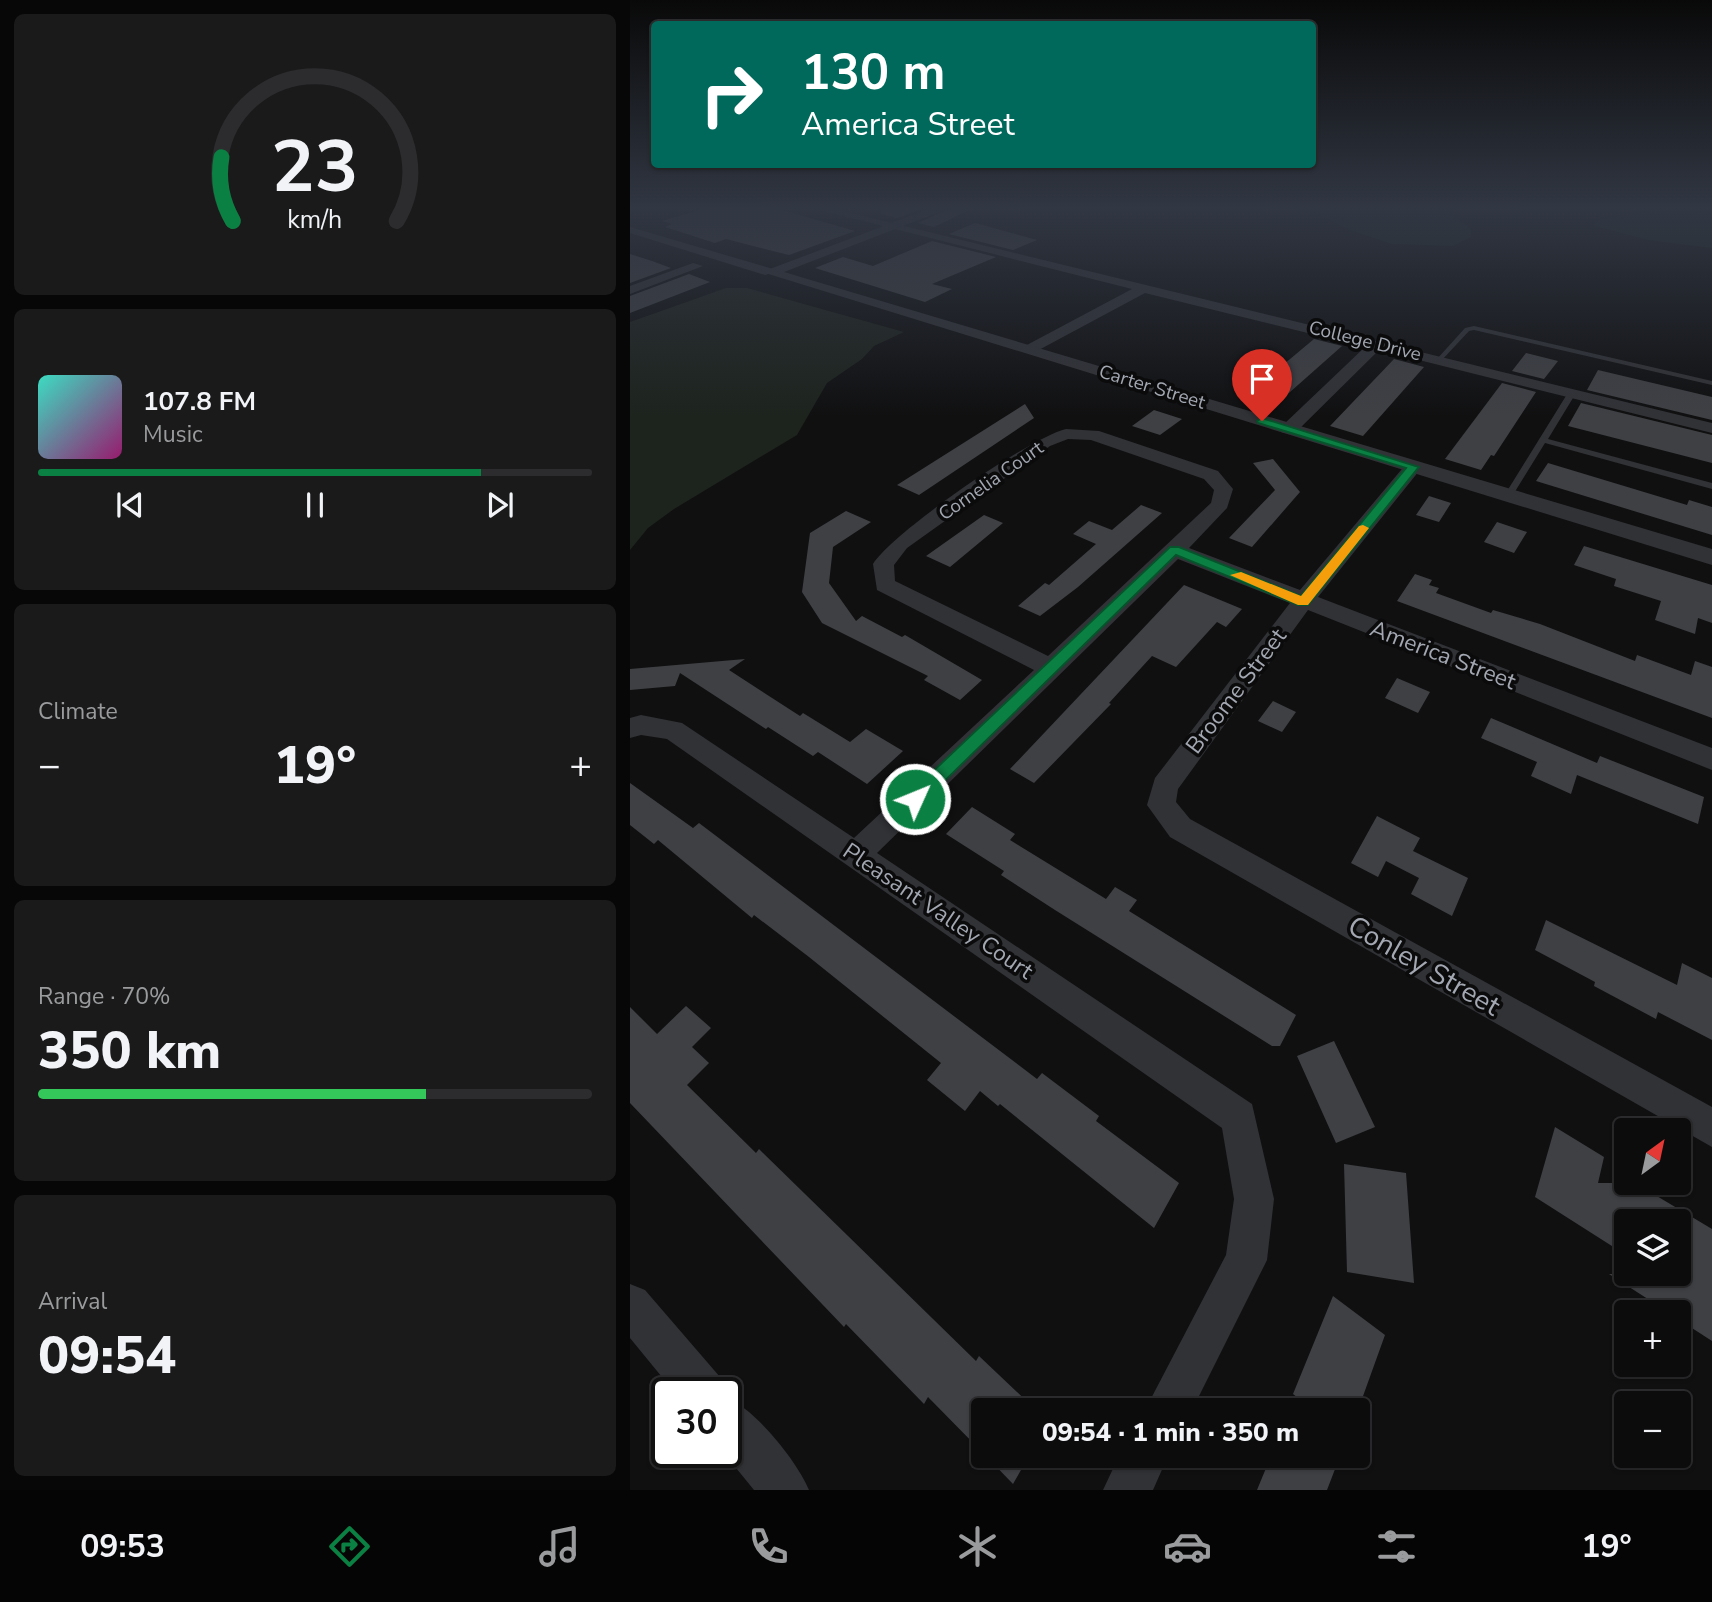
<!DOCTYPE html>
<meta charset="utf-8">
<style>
body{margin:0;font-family:"Nunito Sans",sans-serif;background:#1a1a1b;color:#f1f3f6;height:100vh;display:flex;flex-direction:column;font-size:26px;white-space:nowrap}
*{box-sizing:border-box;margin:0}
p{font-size:23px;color:#9a9b9d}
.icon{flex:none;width:38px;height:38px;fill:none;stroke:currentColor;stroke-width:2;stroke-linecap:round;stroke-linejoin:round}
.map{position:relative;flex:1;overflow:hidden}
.sheet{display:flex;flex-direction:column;gap:14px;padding:14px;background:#070707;width:630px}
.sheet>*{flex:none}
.hud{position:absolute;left:21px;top:21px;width:665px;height:147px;border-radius:7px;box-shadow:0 2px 5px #0004,0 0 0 2px #2c2c2e;background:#00695c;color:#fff;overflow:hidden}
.needle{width:46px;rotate:33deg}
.fabs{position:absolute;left:984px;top:1118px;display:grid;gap:14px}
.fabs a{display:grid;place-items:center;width:77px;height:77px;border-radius:7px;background:#0c0c0d;box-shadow:0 2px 5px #0004,0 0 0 2px #2c2c2e;font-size:35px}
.speed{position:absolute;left:21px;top:1377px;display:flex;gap:14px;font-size:35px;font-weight:700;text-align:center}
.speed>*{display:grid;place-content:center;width:91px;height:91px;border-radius:50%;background:#0c0c0d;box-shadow:0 2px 5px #0004,0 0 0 2px #2c2c2e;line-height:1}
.speed .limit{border:4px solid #111;border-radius:10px;background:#fff;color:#111}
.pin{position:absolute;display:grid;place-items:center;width:60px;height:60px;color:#fff;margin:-72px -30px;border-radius:50% 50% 50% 0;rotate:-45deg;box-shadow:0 0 7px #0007}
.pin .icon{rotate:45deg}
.me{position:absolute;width:77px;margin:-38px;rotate:46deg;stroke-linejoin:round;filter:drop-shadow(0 0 5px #0008)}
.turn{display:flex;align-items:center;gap:24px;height:147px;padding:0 35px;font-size:32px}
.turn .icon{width:91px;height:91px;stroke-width:2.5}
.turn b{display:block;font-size:49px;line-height:60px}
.big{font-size:52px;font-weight:800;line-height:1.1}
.sheet .widget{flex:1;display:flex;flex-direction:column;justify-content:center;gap:10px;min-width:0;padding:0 24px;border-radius:10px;background:#1a1a1b}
.sheet .dial{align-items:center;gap:0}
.dial svg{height:182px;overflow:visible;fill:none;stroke:#2c2c2e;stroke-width:7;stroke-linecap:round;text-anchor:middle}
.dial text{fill:#f1f3f6;stroke:none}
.song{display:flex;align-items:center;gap:21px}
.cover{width:84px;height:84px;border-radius:10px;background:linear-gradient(135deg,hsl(170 70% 55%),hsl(320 70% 35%))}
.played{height:7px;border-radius:4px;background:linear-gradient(90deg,#0b8043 80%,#2c2c2e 80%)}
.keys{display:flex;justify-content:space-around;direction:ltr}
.heat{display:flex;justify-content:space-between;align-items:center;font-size:38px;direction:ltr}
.charge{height:10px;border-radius:5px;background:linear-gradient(90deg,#34c759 70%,#2c2c2e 0)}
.trip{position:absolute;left:341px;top:1398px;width:399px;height:70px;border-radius:7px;background:#0c0c0d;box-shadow:0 2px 5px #0004,0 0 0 2px #2c2c2e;font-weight:800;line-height:70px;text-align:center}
.tab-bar{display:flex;height:112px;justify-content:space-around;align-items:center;background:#050505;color:#9a9b9d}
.tab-bar .icon{width:49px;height:49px}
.tab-bar .on{color:#0b8043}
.tab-bar b{font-size:32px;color:#f1f3f6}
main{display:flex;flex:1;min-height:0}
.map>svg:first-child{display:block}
.green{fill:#1d231d}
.building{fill:#3f4044}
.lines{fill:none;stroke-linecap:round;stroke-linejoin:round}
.service{fill:#313236;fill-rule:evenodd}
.minor{fill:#313236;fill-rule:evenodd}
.tertiary{fill:#313236;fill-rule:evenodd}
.route{fill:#0b8043;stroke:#07532c;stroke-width:2}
.slow{fill:#f59e0b}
.labels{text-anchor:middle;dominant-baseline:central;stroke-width:7;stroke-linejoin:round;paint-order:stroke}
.far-street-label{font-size:19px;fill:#a2a7b1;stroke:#0b0b0c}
.street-label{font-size:23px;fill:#a2a7b1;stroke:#0b0b0c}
.near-street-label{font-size:28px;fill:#a2a7b1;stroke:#0b0b0c}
</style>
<main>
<section class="sheet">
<div class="widget dial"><svg viewBox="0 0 100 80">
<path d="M14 69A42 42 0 1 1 86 69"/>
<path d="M14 69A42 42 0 0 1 9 41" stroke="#0b8043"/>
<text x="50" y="56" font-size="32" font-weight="700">23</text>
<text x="50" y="72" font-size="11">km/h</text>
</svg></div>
<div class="widget">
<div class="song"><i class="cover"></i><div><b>107.8 FM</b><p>Music</p></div></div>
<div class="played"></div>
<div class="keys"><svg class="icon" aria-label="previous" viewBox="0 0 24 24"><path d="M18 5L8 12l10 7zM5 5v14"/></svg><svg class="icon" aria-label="pause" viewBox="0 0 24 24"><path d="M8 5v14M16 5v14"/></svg><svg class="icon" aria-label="next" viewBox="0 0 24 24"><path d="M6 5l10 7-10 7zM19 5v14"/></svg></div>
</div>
<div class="widget"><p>Climate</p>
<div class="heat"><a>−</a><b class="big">19°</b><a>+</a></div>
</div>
<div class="widget"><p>Range · 70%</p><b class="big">350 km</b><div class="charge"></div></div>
<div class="widget"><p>Arrival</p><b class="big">09:54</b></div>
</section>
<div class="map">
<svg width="1082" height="1490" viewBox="0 0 1082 1490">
<rect width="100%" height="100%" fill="#101011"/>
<path class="green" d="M 625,207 L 797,207 C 815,211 828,216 841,230 L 841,237 L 823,246 L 762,244 L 717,229 L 683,211 Z
M 1033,211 L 1082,214 L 1082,248 L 1018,240 L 965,226 L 964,223 L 971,219 Z
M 96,288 L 117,288 L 274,332 L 244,346 L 232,359 L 197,383 L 167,435 L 44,509 L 18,528 L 0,550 L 0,322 Z"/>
<path class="building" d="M 79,207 L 142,207 L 225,231 L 159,255 L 96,239 L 85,243 L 35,227 L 42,224 L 32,221 Z
M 252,207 L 296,207 L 267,218 L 251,214 Z
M 324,207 L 341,209 L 304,227 L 288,223 Z
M 345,223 L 407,240 L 383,250 L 319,234 Z
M 302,241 L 366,257 L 302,284 L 322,289 L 295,302 L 185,268 L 213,257 L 243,266 Z
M 0,254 L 22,261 L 41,268 L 0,283 Z
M 59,274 L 80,282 L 0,313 L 0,296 Z
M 684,339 L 712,346 L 642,408 L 612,399 Z
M 896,353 L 928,361 L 914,379 L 882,371 Z
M 764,359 L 794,367 L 733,436 L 700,426 Z
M 968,370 L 1082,397 L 1082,420 L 957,390 Z
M 872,383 L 906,392 L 864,456 L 861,455 L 851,470 L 815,459 Z
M 951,403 L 1082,435 L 1082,463 L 938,426 Z
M 395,404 L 404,418 L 289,495 L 267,485 Z
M 524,410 L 552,419 L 530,435 L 502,426 Z
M 643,459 L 670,492 L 622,547 L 599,538 L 645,490 L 623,463 Z
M 918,463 L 1057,505 L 1059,500 L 1082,507 L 1082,535 L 906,481 Z
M 799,496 L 821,503 L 809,522 L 786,515 Z
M 511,505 L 532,513 L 448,587 L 410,616 L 388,606 L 415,583 L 419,585 L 466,544 L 443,534 L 459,521 L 482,530 Z
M 216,511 L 241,522 L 203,547 L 199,583 L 226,621 L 232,616 L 272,637 L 275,635 L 352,680 L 330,700 L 294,680 L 298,676 L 192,623 L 172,592 L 180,533 Z
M 354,515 L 373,523 L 320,567 L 296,556 Z
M 867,522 L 897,532 L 884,553 L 854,542 Z
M 954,546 L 1082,585 L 1082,623 L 1068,618 L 1065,634 L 1025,620 L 1031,601 L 984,586 L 986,579 L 944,565 Z
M 785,574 L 802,580 L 799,585 L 809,588 L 806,593 L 861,613 L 863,610 L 910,624 L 1005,661 L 1007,655 L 1061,675 L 1065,661 L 1082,667 L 1082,718 L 767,601 Z
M 554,585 L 612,609 L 596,627 L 587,622 L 546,667 L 522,656 L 479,703 L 481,704 L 404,783 L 380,769 Z
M 115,659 L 99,670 L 170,716 L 173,713 L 220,742 L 236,729 L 273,751 L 237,784 L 188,752 L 183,756 L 138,727 L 136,729 L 50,673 L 45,686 L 0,690 L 0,669 Z
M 767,678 L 800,692 L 788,713 L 755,698 Z
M 643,701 L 666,712 L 652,732 L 628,721 Z
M 861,718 L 967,763 L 970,756 L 1074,797 L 1068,824 L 947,775 L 941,794 L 901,776 L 907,762 L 851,738 Z
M 0,783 L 63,828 L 69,823 L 407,1079 L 412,1073 L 469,1116 L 466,1121 L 549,1183 L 524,1228 L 370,1104 L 368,1106 L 350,1091 L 335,1111 L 297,1080 L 311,1063 L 179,957 L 124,915 L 122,918 L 28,840 L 24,844 L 0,825 Z
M 342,807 L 385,834 L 380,840 L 476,899 L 485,887 L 507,900 L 499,911 L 666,1015 L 650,1046 L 642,1046 L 425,910 L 371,875 L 374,871 L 316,834 Z
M 747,816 L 790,838 L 783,851 L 838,878 L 822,916 L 781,894 L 789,878 L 756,861 L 748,877 L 721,863 Z
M 916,920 L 1047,985 L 1052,963 L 1082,978 L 1082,1040 L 1028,1012 L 1026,1019 L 964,986 L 965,982 L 905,950 Z
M 56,1006 L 81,1028 L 62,1047 L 79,1063 L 57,1085 L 126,1153 L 129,1149 L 346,1361 L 349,1356 L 406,1410 L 354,1410 L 354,1454 L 298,1397 L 294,1404 L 216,1324 L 214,1327 L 0,1103 L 0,1007 L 27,1034 Z
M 704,1041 L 745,1127 L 706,1143 L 667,1056 Z
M 925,1127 L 974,1157 L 968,1183 L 1005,1183 L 1082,1229 L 1082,1341 L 1048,1319 L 1048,1312 L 1038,1312 L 979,1274 L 1048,1274 L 1048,1222 L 996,1222 L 996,1255 L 905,1197 Z
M 714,1164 L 776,1173 L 784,1283 L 717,1272 Z
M 703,1296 L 755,1335 L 728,1410 L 683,1410 L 663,1394 Z
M 356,1456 L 399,1456 L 383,1484 Z
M 641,1456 L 698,1456 L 707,1464 L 697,1490 L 627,1490 Z"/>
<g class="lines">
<path class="service" d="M 844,326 L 1082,381 L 1082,385 L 844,330 L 839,331 L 811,361 L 807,361 L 807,359 L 835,328 Z
M 939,391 L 946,393 L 918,439 L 1082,483 L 1082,489 L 915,443 L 881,498 L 875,498 L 874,496 Z"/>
<path class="minor" d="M 178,207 L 196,207 L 1082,423 L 1082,433 L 749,350 L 665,433 L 653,433 L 650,429 L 653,425 L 735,347 L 515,293 L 405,352 L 395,352 L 395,346 L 502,289 Z
M 0,227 L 143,269 L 145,272 L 135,275 L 0,233 Z
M 63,263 L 73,266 L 0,294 L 0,286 Z
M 436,429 L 469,431 L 588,471 L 603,489 L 597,508 L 559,548 L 670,590 L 777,463 L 789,463 L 792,467 L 789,471 L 688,597 L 1082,748 L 1082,770 L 678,610 L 548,789 L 546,802 L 560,819 L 1082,1107 L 1082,1147 L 540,837 L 517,805 L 525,778 L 660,603 L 548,559 L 247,853 L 622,1104 L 644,1199 L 637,1260 L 562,1410 L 515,1410 L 596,1255 L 604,1199 L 592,1128 L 37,739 L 11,735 L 0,738 L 0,718 L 11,715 L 52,723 L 224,838 L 404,670 L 247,590 L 243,564 C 263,532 399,438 436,429 ZM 438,439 L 461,440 L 574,479 L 584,490 L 581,503 L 418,656 L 265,581 L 264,565 L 277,548 L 420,446 Z
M 0,1284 L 15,1290 L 90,1377 L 97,1393 L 96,1394 L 45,1393 L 0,1338 Z
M 96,1397 C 125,1409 167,1461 179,1490 L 124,1490 L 93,1452 L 96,1452 Z
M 489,1456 L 538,1456 L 523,1490 L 473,1490 Z"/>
<path class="tertiary" d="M 304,207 L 322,207 L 154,272 L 1082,549 L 1082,565 L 132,272 Z"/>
</g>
<linearGradient id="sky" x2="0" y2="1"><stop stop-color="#090909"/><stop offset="0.5" stop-color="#313743"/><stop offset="1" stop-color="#313743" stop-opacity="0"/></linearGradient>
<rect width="1082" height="416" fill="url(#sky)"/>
<path class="route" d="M 632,418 L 789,467 L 678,605 L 668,605 L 546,555 L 291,804 L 279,804 L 276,799 L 279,794 L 540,547 L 549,547 L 671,596 L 776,468 L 628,423 L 627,421 Z"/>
<path class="slow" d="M 733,525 L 739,528 L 678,605 L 668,605 L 600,575 L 611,572 L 671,596 L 729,526 Z"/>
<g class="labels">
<g class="far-street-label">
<text transform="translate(735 341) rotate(14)">College Drive</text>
<text transform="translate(522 387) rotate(17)">Carter Street</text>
<text transform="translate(361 481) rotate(-35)">Cornelia Court</text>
</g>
<g class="street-label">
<text transform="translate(813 655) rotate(21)">America Street</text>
<text transform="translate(606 691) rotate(-53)">Broome Street</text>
<text transform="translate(308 911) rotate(34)">Pleasant Valley Court</text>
</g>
<g class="near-street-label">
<text transform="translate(794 966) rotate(30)">Conley Street</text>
</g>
</g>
</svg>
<div class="fabs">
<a><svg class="needle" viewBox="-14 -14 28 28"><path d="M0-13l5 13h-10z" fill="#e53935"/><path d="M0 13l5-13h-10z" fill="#9a9b9d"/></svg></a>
<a><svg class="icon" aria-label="layers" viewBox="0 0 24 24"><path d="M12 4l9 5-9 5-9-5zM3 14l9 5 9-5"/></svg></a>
<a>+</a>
<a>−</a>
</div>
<div class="speed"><div class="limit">30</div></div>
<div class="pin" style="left:632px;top:421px;background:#d93025"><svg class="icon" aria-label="arrive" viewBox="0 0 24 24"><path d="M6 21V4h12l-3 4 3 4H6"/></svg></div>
<svg class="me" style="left:285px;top:799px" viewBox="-20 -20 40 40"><circle r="17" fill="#0b8043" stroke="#fff" stroke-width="3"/><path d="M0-11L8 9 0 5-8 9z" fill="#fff"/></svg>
<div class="trip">09:54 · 1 min · 350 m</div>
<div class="hud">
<div class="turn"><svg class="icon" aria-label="right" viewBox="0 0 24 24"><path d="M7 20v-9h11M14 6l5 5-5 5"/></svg><div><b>130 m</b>America Street</div></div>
</div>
</div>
</main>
<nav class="tab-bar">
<b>09:53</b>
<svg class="icon on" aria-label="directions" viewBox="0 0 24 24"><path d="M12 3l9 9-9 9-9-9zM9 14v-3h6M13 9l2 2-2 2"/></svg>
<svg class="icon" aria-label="music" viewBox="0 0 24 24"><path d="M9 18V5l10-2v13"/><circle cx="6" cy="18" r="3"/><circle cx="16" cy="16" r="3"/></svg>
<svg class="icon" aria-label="phone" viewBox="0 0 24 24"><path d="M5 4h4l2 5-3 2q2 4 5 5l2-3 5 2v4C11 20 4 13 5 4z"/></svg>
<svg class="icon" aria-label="climate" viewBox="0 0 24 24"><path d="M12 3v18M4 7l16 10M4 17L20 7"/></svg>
<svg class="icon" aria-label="car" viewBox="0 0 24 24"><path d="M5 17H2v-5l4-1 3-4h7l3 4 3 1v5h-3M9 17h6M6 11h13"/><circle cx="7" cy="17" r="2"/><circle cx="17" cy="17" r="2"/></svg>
<svg class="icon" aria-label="filters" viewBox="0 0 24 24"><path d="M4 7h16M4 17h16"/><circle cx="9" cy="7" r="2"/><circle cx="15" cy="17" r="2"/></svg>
<b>19°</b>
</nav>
